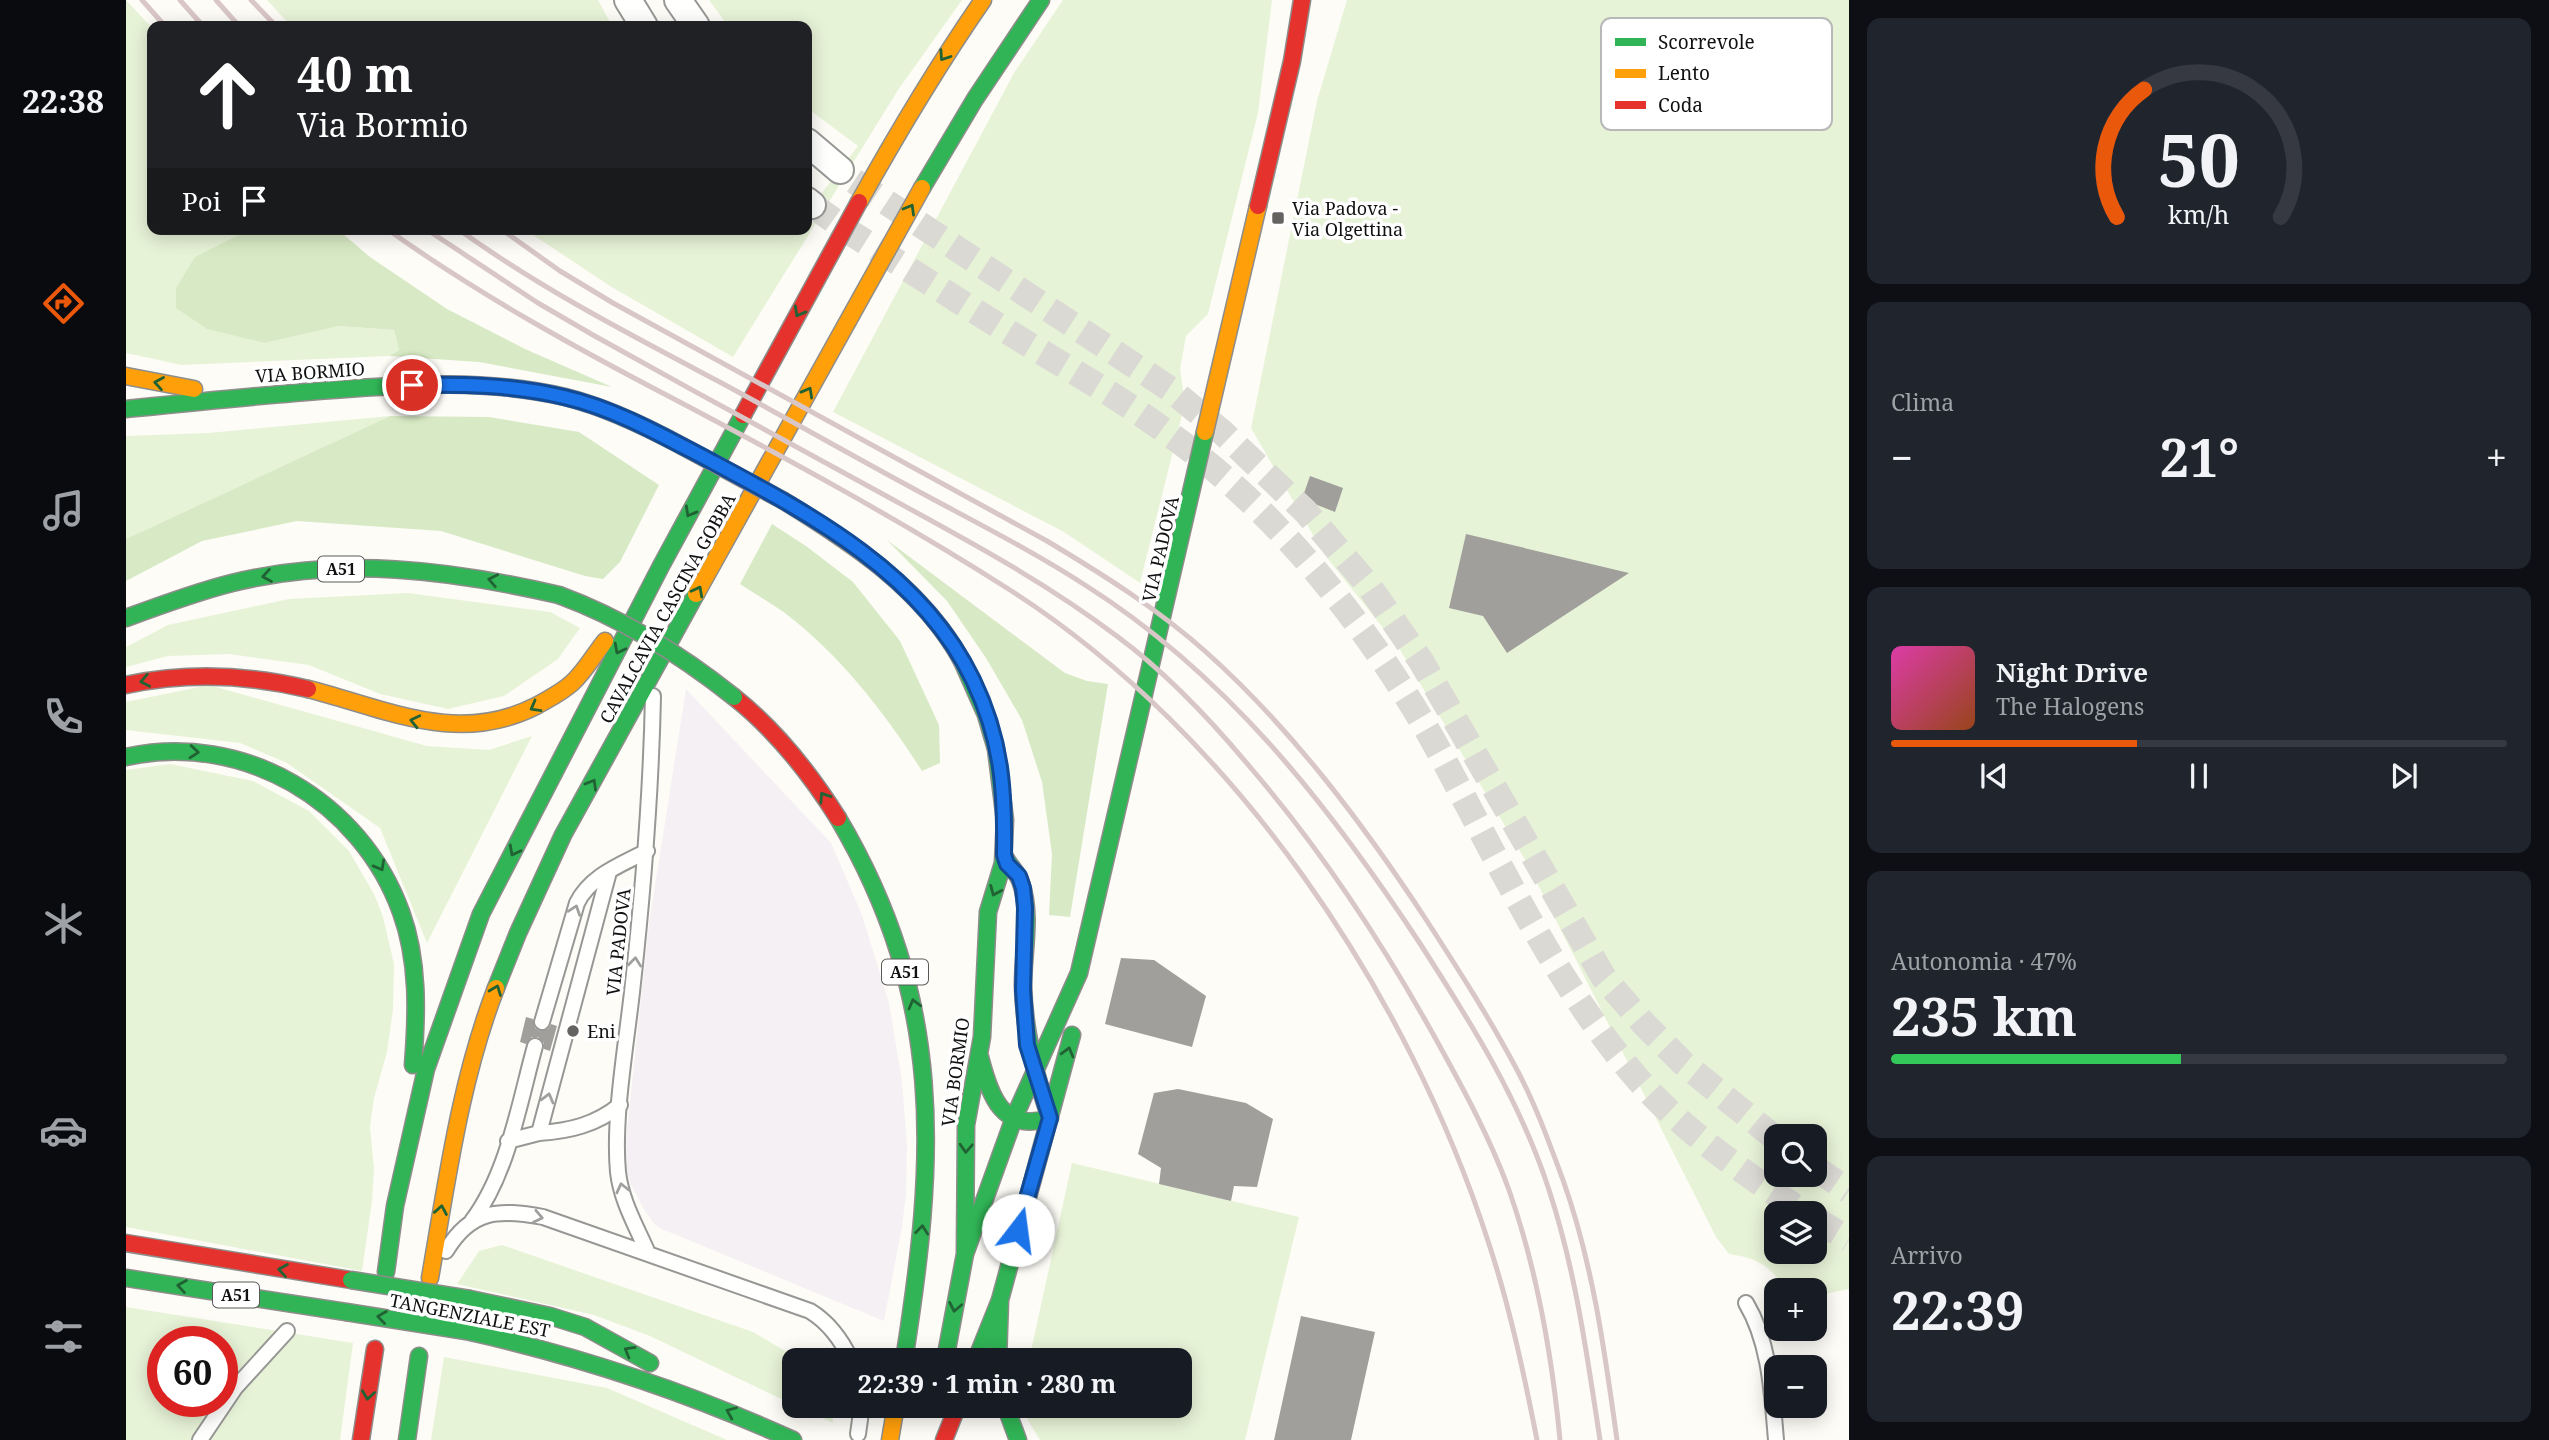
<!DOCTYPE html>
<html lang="it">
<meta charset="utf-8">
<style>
body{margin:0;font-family:"Noto Serif",serif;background:#20242c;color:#f1f3f6;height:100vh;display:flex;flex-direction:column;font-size:26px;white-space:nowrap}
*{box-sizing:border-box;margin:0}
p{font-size:23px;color:#9ea1a6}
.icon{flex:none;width:38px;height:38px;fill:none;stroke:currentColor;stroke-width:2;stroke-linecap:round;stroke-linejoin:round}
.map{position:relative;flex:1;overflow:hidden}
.details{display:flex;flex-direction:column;gap:18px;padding:18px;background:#0d0f14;width:700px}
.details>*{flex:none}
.banner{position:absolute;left:21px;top:21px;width:665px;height:214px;border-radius:14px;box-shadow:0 4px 18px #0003;background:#202124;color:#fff;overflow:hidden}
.buttons{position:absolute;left:1638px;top:1124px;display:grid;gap:14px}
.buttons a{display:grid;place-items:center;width:63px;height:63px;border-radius:14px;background:#171b24;box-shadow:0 4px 18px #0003;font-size:35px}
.speed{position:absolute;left:21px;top:1326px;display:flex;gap:14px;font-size:35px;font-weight:700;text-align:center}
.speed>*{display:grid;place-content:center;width:91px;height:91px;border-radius:50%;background:#171b24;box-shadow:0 4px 18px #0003;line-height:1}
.speed .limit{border:10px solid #d22;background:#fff;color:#111}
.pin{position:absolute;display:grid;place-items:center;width:60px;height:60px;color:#fff;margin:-30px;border:4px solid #fff;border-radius:50%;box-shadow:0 2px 7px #0007}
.me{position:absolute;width:77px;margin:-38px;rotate:15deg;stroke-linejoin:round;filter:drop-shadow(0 0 5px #0008)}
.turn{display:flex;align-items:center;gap:24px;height:147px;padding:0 35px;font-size:32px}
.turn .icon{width:91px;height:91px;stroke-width:2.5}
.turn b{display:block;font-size:49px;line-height:60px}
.then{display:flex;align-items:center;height:66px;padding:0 35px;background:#0003;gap:14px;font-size:26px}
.big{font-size:52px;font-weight:700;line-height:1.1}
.details .tile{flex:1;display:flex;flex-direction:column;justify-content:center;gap:10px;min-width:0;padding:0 24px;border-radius:14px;background:#20242c}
.details .dial{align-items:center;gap:0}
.dial svg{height:182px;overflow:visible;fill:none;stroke:#363941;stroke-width:7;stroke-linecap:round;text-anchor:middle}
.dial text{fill:#f1f3f6;stroke:none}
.song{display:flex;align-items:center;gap:21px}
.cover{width:84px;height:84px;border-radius:10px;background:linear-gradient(135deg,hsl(320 70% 55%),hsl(20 70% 35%))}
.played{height:7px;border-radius:4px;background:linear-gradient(90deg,#ea580c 40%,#363941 40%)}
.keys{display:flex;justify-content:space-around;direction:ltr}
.heat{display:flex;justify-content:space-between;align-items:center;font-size:38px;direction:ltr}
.charge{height:10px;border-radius:5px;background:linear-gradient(90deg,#34c759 47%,#363941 0)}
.trip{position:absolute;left:656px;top:1348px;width:410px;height:70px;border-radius:14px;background:#171b24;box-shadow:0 4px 18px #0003;font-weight:700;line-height:70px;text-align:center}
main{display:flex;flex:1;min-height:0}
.tabs{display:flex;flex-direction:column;width:126px;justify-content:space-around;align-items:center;background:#090b0e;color:#9ea1a6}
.tabs .icon{width:49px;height:49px}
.tabs .on{color:#ea580c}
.tabs b{font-size:32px;color:#f1f3f6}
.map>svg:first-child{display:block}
.industrial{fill:#f5f0f3}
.green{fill:#e7f3d7;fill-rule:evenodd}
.forest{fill:#d8eac5}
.building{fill:#a19f9c}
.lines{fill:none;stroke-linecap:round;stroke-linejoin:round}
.street-tunnel{stroke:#dad9d4;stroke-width:26;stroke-dasharray:26 13;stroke-linecap:butt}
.lane-casing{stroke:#979795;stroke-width:18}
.street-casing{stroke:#979795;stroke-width:30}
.fast-casing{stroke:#8e8d8b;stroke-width:19}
.slow-casing{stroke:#8e8d8b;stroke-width:19}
.jam-casing{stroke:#8e8d8b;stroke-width:19}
.lane{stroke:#fffffe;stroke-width:14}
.street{stroke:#fffffe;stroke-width:26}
.fast{stroke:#30b455;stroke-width:16}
.slow{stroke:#ff9f0a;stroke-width:16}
.jam{stroke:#e5322d;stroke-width:16}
.rail{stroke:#d9c6c7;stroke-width:5}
.fast-bridge-casing{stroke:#8e8d8b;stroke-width:19;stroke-linecap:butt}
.jam-bridge-casing{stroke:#8e8d8b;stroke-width:19;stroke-linecap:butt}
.fast-bridge{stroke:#30b455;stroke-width:16}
.jam-bridge{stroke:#e5322d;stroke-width:16}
.oneway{stroke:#206233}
.oneway2{stroke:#a0a09f}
.route-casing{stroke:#114b97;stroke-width:18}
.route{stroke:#1a73e8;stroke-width:12}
.poi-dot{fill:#646362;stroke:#fff;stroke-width:2.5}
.labels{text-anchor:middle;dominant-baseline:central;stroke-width:7;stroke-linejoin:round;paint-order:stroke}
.shield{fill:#fff;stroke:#585858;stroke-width:2}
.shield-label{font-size:16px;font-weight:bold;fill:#111}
.poi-label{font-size:18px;fill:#111;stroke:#fff;text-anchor:start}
.street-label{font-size:18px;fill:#111;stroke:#fff}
.key{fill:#fff;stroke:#b8b8b8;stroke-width:2}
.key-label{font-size:19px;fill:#111}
</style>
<main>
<nav class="tabs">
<b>22:38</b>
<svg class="icon on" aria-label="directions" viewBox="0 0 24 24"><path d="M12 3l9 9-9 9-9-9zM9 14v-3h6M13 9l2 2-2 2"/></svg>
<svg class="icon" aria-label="music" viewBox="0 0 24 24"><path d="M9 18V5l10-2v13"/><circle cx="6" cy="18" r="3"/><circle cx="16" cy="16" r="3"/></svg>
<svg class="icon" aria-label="phone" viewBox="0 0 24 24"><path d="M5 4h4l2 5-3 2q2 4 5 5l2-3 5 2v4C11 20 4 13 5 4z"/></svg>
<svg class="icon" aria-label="climate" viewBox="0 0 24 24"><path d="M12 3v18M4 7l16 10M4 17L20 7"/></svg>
<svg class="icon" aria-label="car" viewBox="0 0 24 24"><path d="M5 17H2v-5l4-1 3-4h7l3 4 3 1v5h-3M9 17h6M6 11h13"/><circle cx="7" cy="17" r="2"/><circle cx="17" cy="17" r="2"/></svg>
<svg class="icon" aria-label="filters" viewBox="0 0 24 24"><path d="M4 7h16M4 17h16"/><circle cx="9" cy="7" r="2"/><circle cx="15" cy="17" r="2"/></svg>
</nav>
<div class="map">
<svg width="1723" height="1440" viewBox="0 0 1723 1440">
<rect width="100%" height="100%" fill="#fdfcf7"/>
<path class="industrial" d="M 560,689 L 705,843 L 736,915 L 763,1003 L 776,1081 L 781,1146 L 780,1194 L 776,1227 L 758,1321 L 536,1229 L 529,1225 L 519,1211 L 504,1183 L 498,1159 L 523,924 Z"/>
<path class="green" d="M 0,0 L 26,28 L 26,229 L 125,229 L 139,343 L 213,326 L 268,330 L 273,350 L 263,356 L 56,365 L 0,353 Z
M 141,0 L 472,0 L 486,26 L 165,26 Z
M 583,0 L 836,0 L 772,90 L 607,357 L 484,286 L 398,229 L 681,229 L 681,212 L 732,146 L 681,108 L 681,26 L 602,26 Z
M 937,0 L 1146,0 L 1132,113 L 1082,314 L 1060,336 L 1054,369 L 1059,403 L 1014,583 L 938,532 L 707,412 L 888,73 Z
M 1221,0 L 1723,0 L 1723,1289 L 1689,1296 L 1689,1290 L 1661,1290 C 1643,1266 1633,1258 1603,1254 L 1590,1237 L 1401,863 L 1273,648 L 1198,554 L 1125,428 L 1191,101 ZM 1650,1136 L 1689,1136 L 1689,1174 L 1650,1174 ZM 1650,1213 L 1689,1213 L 1689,1251 L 1650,1251 Z
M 264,416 L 0,539 L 0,436 L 83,433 Z
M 282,593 L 424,612 L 454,628 L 432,659 L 378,696 L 322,709 L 254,694 L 183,665 L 103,654 L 42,656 L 0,667 L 0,647 L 42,625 L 163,599 Z
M 83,685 L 301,746 L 363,750 L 406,736 L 301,943 L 254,828 L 161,763 L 114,743 L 0,730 L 0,702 Z
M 44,764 L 127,781 L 183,811 L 223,851 L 248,894 L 257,917 L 268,964 L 267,1009 L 261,1052 L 248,1098 L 244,1127 L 248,1169 L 246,1201 L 236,1271 L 0,1227 L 0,770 Z
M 946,1163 L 1173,1217 L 1119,1440 L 914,1440 L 902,1420 L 900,1405 L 1054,1405 L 1054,1360 L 903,1360 Z
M 376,1245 L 627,1332 L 674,1360 L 668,1360 L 668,1405 L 524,1336 L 468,1315 L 331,1284 L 353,1251 Z
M 0,1307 L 227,1343 L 214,1440 L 0,1440 ZM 37,1342 L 96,1342 L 96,1402 L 37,1402 Z
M 318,1357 L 481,1388 L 601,1440 L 305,1440 Z
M 669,1405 L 706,1405 L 707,1423 Z"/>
<path class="forest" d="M 125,229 L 211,229 L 244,257 L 321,309 L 399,349 L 486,387 L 353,362 L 263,356 L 273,350 L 268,330 L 213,326 L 139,343 L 81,329 L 50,308 L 50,288 L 69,257 Z
M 264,416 L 363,417 L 453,432 L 533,485 L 494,562 L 477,579 L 459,576 L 315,531 L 171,521 L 76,541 L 0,581 L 0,539 Z
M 646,524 L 680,546 L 727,582 L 774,641 L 813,725 L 814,763 L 796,771 C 759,713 715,656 659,613 C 645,603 629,594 614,584 Z
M 761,540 L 939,673 L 961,681 L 982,684 L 944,917 L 923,915 L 926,854 L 916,782 L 896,720 L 860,658 L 821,601 Z"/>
<path class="building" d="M 1184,476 L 1217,488 L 1209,512 L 1176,499 Z
M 1340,534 L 1503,573 L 1381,653 L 1357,616 L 1323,608 Z
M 995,958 L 1028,960 L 1080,996 L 1066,1047 L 979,1024 Z
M 400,1017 L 407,1019 L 409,1028 L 414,1031 L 422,1029 L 425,1024 L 431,1026 L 424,1051 L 418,1049 L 418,1043 L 412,1037 L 406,1037 L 400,1044 L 394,1042 Z
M 1052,1089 L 1120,1103 L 1147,1119 L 1131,1187 L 1108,1186 L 1105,1201 L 1033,1184 L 1035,1168 L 1012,1154 L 1028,1093 Z
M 1175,1316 L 1249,1332 L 1225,1440 L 1148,1440 Z"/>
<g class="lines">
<path class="street-tunnel" d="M 728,181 L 1044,389 L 1096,432 L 1179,511 L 1243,586 L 1295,661 L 1478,978 L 1518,1024 L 1557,1063 L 1650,1139
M 686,205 L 725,233 C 782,269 839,305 897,341 C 945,370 994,398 1039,431 C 1093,469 1145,518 1188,569 C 1239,630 1284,696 1321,766 C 1376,869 1433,988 1510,1077 C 1557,1131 1619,1174 1679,1213
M 1689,1168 L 1723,1191
M 1689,1219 L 1723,1240"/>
<defs>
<path id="lane" d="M 416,1022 L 451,903 C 465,875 495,865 521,851
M 413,1133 C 443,1131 470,1125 494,1105
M 382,1141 L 413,1133 L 483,872
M 346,1221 C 382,1173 393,1104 409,1046
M 320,1251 C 345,1209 373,1209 417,1217 L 684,1311 C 702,1322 716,1341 725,1360
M 521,1251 C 510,1226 495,1200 492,1172 C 487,1119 500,1046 506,992 C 517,893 525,795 527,696
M 1620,1303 C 1644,1343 1646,1394 1650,1440
M 732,1434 L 736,1405
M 74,1440 L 109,1388 L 161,1331"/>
<path id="street" d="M 502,0 L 518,26
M 552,0 L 570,26
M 681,142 L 714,170
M 681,201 L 686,205"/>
<path id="fast" d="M 796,188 L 849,99 L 915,0
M 0,409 C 69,402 137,395 206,390 C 284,384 362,379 439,397 C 480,407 519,426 556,446
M 0,618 C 35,605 70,592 106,583 C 215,556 325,570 433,595
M 836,661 L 860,715 L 870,749 L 879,820 L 877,863 L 862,912 L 856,1037 L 840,1125 L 839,1254
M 0,757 C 117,731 235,801 275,912 C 293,961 291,1014 287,1065
M 712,818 C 820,1001 810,1159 778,1360
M 370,988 L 392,933 L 437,835 L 570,594
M 854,1057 C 864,1096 876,1133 924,1118 C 909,1075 898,1032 897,985 C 897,953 906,915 895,883 C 892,872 882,865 878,855
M 260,1272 L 269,1206 L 300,1069 L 355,914 L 535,566 L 617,415
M 0,1278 L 220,1312
M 344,1299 L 424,1316 L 459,1327 L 524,1363
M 340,1331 C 453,1356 561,1392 667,1440
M 819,1360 L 839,1254 L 888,1118 L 953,973 L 1079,432
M 850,1360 L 874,1300 L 946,1035
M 872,1360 L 874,1300
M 879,1405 L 892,1440
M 281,1440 L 293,1356"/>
<path id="slow" d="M 733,202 C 772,132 812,65 857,0
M 0,376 L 68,389
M 1079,432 L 1132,206
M 658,501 C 726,543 797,589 836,661
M 570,594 L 796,188
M 182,689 C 261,709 331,746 410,706 C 422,699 435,693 446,683 C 459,671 468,655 479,641
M 304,1278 C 321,1181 334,1081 370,988
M 764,1440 L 770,1405"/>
<path id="jam" d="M 1132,206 L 1166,61 L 1176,0
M 617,415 L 733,202
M 0,685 C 62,672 120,674 182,689
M 608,697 C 651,731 683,772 712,818
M 0,1243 L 225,1280
M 235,1440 L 249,1349
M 818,1440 L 832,1405"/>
</defs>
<use href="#lane" class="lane-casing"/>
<use href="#street" class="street-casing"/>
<use href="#fast" class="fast-casing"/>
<use href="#slow" class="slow-casing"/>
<use href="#jam" class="jam-casing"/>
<use href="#lane" class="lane"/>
<use href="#street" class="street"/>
<use href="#fast" class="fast"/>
<use href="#slow" class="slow"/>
<use href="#jam" class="jam"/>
<path class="rail" d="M 16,0 L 39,26
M 54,0 L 77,26
M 90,0 L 113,26
M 125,0 L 150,26
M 261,229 C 352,294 450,348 548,399 C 662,459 776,521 884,590 C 1109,734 1282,992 1363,1244 C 1384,1308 1398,1374 1411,1440
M 300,229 L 412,303 L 467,335 C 562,388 657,440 753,492 C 835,537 917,580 992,637 C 1042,674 1084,719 1124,767 C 1197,852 1258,945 1312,1043 C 1338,1090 1364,1138 1383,1190 C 1411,1270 1426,1355 1434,1440
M 332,229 C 414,288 501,333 590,380 C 657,416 723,454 790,490 C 847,521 905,550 959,585 C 1100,674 1202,804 1293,942 C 1344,1021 1394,1100 1423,1190 C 1450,1272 1461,1356 1474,1440
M 375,229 L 434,271 L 487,303 L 921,541 C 976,574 1032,609 1080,652 C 1166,729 1238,825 1301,921 C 1332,969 1363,1017 1390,1068 C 1409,1103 1423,1142 1437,1180 C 1467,1264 1479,1353 1491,1440"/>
<defs>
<path id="fast-bridge" d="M 433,595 C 498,619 554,654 608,697
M 225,1280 L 344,1299
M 220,1312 L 340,1331"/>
<path id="jam-bridge" d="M 556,446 L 658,501"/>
</defs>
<use href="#fast-bridge" class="fast-bridge-casing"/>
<use href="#jam-bridge" class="jam-bridge-casing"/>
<use href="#fast-bridge" class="fast-bridge"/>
<use href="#jam-bridge" class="jam-bridge"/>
</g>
<defs><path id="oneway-chevron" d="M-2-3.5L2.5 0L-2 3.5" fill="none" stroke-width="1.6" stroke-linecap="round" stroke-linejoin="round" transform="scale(1.75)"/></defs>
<g class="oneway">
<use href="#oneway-chevron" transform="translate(818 56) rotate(124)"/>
<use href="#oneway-chevron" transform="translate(784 209) rotate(-60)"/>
<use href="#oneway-chevron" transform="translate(673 312) rotate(119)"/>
<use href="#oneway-chevron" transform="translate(33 383) rotate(-170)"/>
<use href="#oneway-chevron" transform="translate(682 392) rotate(-61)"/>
<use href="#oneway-chevron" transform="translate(564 512) rotate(119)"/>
<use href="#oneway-chevron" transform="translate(141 576) rotate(170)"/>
<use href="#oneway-chevron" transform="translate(367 580) rotate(-169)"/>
<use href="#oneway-chevron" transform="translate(572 591) rotate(-62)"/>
<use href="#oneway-chevron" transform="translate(493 649) rotate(117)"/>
<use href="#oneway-chevron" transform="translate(19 681) rotate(169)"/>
<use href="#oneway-chevron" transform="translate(409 707) rotate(151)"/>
<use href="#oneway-chevron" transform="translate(289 721) rotate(-167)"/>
<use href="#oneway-chevron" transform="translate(68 752) rotate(5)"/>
<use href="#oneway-chevron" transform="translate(466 784) rotate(-60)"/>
<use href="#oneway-chevron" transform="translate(698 797) rotate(-123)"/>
<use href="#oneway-chevron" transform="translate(388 851) rotate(118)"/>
<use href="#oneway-chevron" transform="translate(254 866) rotate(61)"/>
<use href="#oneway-chevron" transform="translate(869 891) rotate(113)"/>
<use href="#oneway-chevron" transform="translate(370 990) rotate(-69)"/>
<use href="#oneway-chevron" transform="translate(788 1004) rotate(-105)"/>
<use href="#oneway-chevron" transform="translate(942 1052) rotate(-75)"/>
<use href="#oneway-chevron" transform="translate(840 1148) rotate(93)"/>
<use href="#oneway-chevron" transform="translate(315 1210) rotate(-80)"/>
<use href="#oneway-chevron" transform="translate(796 1230) rotate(-84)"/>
<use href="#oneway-chevron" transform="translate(157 1270) rotate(-171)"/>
<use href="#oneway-chevron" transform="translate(56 1286) rotate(-171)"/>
<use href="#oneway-chevron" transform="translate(829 1307) rotate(101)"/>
<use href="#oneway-chevron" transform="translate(256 1317) rotate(-172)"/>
<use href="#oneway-chevron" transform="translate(503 1351) rotate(-150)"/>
<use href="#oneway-chevron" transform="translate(242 1395) rotate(98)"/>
<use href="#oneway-chevron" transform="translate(605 1412) rotate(-157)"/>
</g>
<g class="oneway2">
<use href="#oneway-chevron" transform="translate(449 910) rotate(-71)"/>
<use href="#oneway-chevron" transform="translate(509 962) rotate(-84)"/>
<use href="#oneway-chevron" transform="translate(422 1098) rotate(-75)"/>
<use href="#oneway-chevron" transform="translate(496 1188) rotate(-103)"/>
<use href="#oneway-chevron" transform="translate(412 1217) rotate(12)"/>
</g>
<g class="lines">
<defs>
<path id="route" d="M 286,385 C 337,384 388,385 438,397 C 490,409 537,436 583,460 C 684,514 795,572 847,680 C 876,740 879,790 878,855 L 881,864 L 893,876 L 897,888 L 899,908 L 897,990 L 901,1045 L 924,1118 L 892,1230"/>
</defs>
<use href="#route" class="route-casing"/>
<use href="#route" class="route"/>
</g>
<g class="poi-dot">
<rect x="1145" y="211" width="14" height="14" rx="3.5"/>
<circle cx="447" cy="1031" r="7"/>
</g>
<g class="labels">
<g class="shield">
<rect x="192" y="556.5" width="46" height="25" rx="5"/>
<rect x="756" y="959.5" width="46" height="25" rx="5"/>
<rect x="87" y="1282.5" width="46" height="25" rx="5"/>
</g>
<g class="shield-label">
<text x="215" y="569">A51</text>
<text x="779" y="972">A51</text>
<text x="110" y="1295">A51</text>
</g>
<g class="poi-label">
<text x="1166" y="208">Via Padova -<tspan x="1166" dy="21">Via Olgettina</tspan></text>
<text x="461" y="1031">Eni</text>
</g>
<g class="street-label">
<text transform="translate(184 372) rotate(-4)">VIA BORMIO</text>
<text transform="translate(1034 549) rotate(-77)">VIA PADOVA</text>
<text transform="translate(541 608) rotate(-61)">CAVALCAVIA CASCINA GOBBA</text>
<text transform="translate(492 942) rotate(-84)">VIA PADOVA</text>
<text transform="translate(829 1072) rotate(-82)">VIA BORMIO</text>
<text transform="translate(344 1315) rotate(11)">TANGENZIALE EST</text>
</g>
</g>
<rect x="1475" y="18" width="231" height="112" rx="10" class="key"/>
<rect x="1489" y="38" width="31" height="8" fill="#30b455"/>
<rect x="1489" y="69" width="31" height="9" fill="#ff9f0a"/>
<rect x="1489" y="101" width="31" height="8" fill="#e5322d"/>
<g class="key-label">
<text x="1532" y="49">Scorrevole</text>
<text x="1532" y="80">Lento</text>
<text x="1532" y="112">Coda</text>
</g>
</svg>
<div class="buttons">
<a><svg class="icon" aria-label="search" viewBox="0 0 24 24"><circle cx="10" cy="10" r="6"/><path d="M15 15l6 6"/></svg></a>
<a><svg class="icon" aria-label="layers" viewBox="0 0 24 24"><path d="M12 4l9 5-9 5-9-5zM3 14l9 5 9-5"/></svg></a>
<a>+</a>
<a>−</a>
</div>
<div class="speed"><div class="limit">60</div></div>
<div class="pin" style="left:286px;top:385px;background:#d93025"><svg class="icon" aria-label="arrive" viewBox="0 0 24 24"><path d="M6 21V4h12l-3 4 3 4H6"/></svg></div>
<svg class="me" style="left:892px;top:1230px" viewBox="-20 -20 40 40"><circle r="19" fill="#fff"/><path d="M0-13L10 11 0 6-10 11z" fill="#1a73e8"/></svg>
<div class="trip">22:39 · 1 min · 280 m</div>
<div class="banner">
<div class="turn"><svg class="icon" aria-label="ahead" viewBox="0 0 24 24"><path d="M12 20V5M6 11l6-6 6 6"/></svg><div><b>40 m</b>Via Bormio</div></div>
<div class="then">Poi<svg class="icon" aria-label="arrive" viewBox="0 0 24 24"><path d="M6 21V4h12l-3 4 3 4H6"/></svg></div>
</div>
</div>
<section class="details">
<div class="tile dial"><svg viewBox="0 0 100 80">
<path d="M14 69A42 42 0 1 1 86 69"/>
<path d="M14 69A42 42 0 0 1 26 13" stroke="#ea580c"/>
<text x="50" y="56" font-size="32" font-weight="700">50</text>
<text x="50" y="72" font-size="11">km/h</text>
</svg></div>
<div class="tile"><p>Clima</p>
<div class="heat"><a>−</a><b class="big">21°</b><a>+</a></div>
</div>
<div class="tile">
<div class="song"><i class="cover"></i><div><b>Night Drive</b><p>The Halogens</p></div></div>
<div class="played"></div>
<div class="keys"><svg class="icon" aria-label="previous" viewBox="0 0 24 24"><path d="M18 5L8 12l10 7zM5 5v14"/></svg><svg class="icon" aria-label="pause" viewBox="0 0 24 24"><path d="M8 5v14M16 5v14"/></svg><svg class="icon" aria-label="next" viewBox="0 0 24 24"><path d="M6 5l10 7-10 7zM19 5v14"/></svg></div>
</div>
<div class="tile"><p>Autonomia · 47%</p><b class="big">235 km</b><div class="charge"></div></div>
<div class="tile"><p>Arrivo</p><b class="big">22:39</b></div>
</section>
</main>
